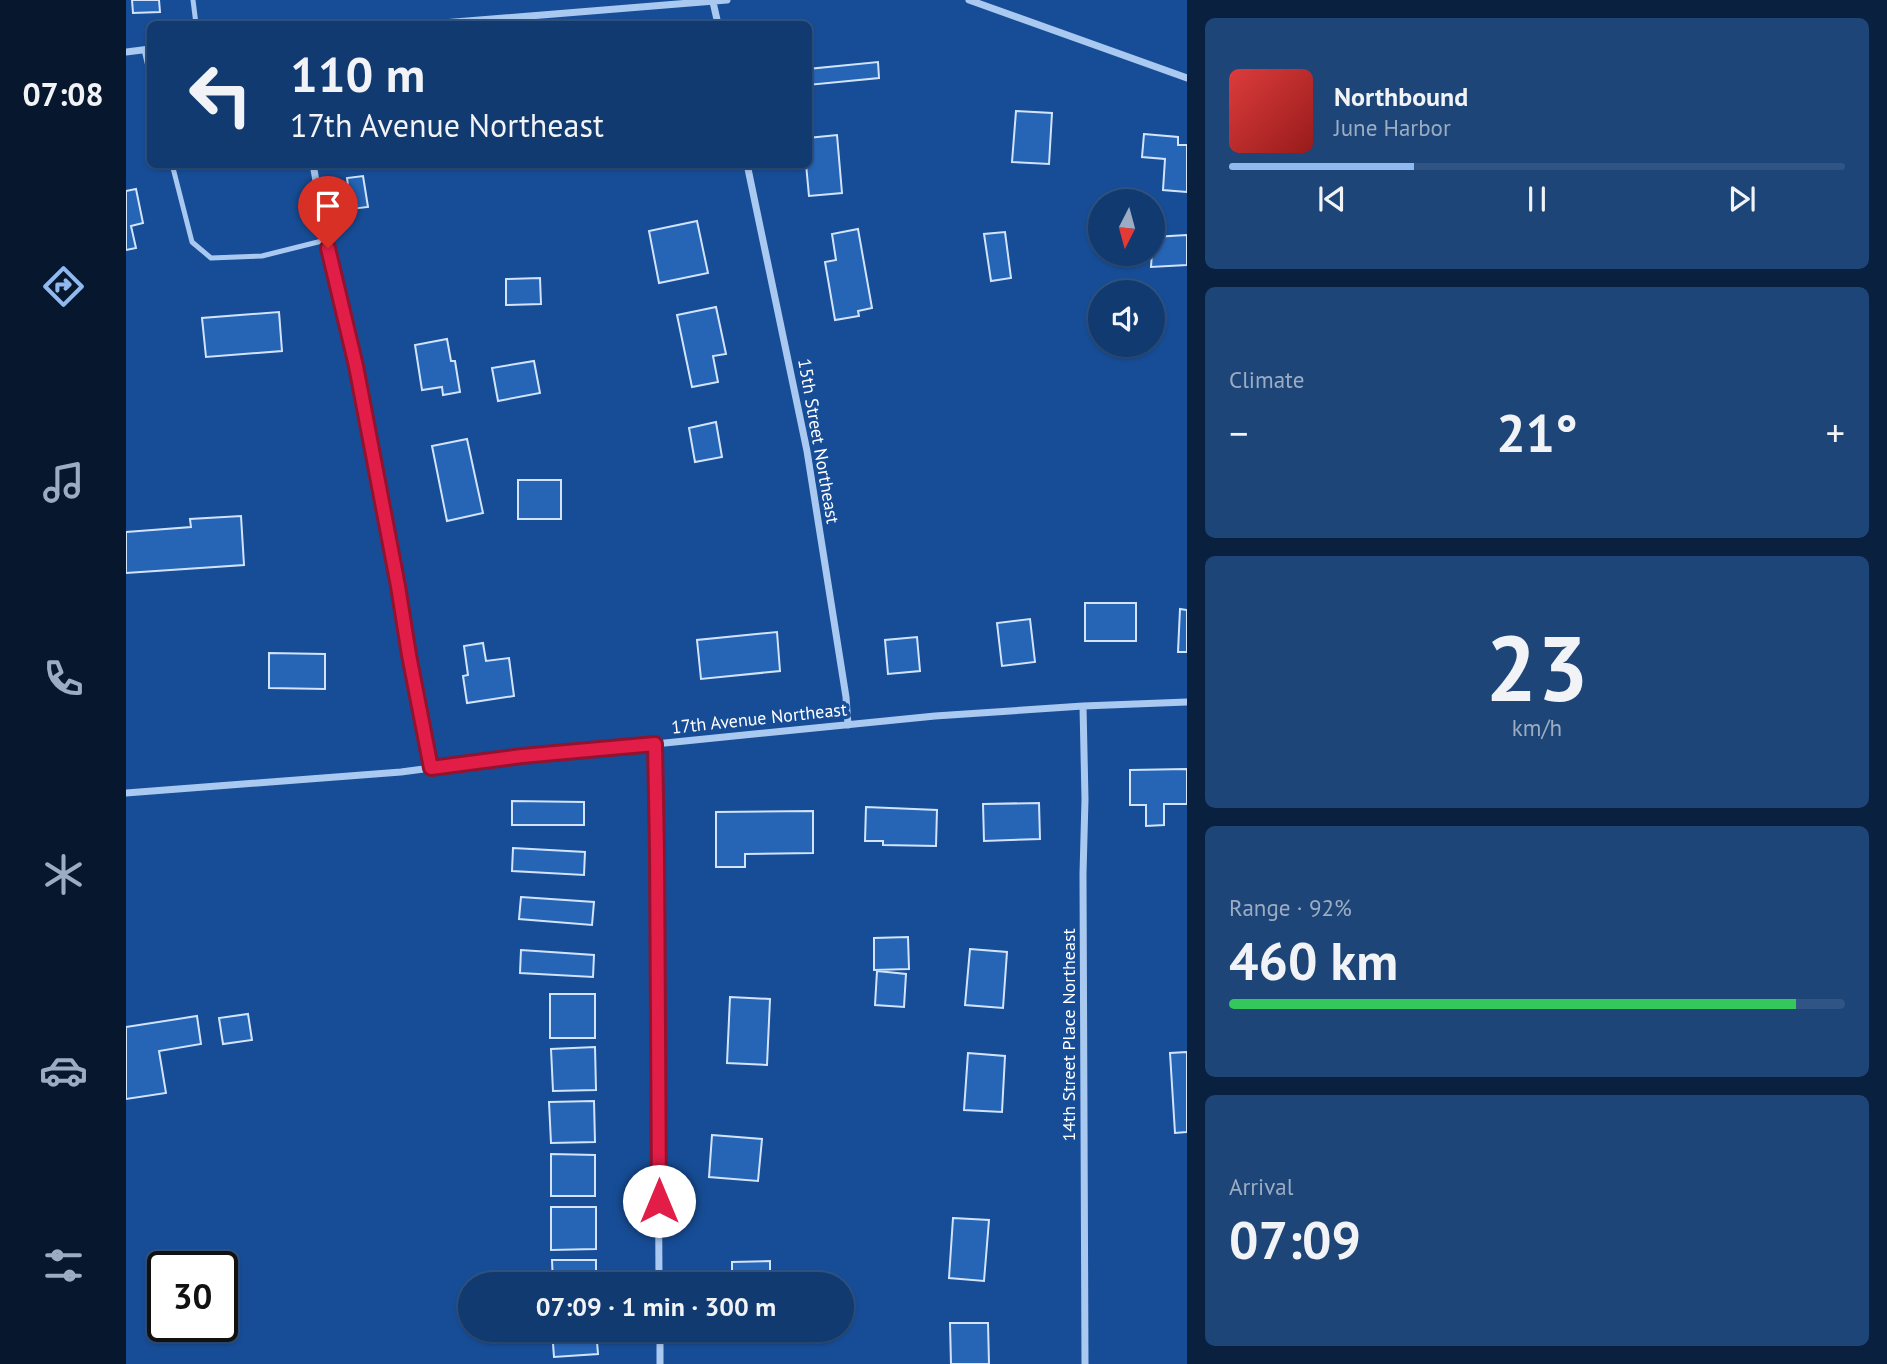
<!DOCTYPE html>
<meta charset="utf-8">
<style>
body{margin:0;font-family:"PT Sans",sans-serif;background:#1e4578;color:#f1f3f6;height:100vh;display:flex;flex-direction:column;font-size:26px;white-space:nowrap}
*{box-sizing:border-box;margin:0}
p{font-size:23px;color:#9cadc3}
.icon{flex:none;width:38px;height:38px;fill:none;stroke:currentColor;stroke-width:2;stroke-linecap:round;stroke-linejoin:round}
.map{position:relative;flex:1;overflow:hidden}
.panel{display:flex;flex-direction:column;gap:18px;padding:18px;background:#09203e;width:700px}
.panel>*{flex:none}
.guide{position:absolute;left:21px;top:21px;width:665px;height:147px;border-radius:10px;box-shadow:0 2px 5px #0004,0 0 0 2px #305483;background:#113a70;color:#f1f3f6;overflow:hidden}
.needle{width:46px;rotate:186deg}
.controls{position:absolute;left:962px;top:189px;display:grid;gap:14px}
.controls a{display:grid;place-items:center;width:77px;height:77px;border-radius:50%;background:#113a70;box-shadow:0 2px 5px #0004,0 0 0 2px #305483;font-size:35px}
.speed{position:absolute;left:21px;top:1251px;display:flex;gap:14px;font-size:35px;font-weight:700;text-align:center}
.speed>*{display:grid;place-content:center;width:91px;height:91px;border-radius:50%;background:#113a70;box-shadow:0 2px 5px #0004,0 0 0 2px #305483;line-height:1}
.speed .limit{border:4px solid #111;border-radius:10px;background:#fff;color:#111}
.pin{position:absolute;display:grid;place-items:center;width:60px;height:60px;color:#fff;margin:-72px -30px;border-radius:50% 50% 50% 0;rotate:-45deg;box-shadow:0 0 7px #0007}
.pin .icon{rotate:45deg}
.me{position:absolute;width:77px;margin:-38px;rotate:0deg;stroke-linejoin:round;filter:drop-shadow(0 0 5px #0008)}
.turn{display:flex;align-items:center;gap:24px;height:147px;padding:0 28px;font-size:32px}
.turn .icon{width:91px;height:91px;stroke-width:2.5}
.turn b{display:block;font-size:49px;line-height:60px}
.big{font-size:52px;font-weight:700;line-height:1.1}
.panel .card{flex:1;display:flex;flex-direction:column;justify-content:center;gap:10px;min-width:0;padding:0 24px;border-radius:10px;background:#1e4578}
.panel .dial{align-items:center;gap:0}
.dial b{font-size:91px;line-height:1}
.song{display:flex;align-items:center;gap:21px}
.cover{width:84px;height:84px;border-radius:10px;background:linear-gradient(135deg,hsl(0 70% 55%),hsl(0 70% 35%))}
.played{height:7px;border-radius:4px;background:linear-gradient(90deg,#90b9f0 30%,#305483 30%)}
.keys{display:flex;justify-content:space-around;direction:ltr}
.heat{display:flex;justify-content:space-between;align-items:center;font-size:38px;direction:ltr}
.charge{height:10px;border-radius:5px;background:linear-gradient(90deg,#34c759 92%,#305483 0)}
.trip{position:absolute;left:332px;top:1272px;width:396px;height:70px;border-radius:35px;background:#113a70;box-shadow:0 2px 5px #0004,0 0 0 2px #305483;font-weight:700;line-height:70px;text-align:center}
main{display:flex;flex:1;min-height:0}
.tabs{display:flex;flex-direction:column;width:126px;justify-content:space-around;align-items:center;background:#07172d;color:#9cadc3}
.tabs .icon{width:49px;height:49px}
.tabs .current{color:#90b9f0}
.tabs b{font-size:32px;color:#f1f3f6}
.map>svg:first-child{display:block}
.building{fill:#2664b5;stroke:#d1e4fc;stroke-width:2}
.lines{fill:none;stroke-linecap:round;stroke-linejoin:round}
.lane{stroke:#aac9f1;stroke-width:5}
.street{stroke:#aac9f1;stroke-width:7}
.route-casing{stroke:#92132f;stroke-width:18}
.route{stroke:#e11d48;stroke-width:12}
.labels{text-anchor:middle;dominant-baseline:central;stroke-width:7;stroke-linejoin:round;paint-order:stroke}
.street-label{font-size:18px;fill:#fff;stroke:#174d96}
</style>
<main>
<nav class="tabs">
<b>07:08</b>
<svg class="icon current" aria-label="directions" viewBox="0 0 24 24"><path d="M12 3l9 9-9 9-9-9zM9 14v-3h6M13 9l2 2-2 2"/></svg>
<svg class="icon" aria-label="music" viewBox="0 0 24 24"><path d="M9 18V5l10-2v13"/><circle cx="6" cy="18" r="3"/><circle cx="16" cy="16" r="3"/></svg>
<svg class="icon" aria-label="phone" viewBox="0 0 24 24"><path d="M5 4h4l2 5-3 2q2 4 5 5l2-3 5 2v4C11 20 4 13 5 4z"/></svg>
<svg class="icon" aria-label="climate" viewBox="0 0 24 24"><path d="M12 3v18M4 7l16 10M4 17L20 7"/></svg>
<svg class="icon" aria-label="car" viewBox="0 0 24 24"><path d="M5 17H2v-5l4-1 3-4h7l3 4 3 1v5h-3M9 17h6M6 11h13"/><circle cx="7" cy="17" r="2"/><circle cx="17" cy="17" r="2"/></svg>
<svg class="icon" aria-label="filters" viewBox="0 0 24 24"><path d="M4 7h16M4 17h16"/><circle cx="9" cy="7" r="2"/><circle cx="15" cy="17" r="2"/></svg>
</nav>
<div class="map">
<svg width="1061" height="1364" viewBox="0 0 1061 1364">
<rect width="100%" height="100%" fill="#174d96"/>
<path class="building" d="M 6,0 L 33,0 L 34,12 L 7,13 Z
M 752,62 L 753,78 L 682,85 L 682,69 Z
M 890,111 L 926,113 L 923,164 L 886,162 Z
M 1018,134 L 1052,137 L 1052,145 L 1061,145 L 1061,192 L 1037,190 L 1039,159 L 1016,157 Z
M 711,135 L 716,193 L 683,196 L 680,164 L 682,164 L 682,138 Z
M 237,176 L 242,207 L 225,209 L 221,178 Z
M 10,189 L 17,223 L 5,226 L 10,248 L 0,250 L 0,191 Z
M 571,221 L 582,273 L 533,283 L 523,231 Z
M 732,229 L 746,308 L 732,311 L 733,316 L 709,320 L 699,262 L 710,260 L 706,234 Z
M 879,232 L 885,278 L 865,281 L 858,234 Z
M 1061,235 L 1061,265 L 1025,267 L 1027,237 Z
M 414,278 L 415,304 L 380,305 L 380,279 Z
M 590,307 L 600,354 L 587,356 L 592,382 L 566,387 L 551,315 Z
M 153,312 L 156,351 L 80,357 L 76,318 Z
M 321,339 L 325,361 L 329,361 L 334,392 L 317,395 L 316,387 L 296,390 L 289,345 Z
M 408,361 L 414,393 L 372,401 L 366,368 Z
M 590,422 L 596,457 L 569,462 L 563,428 Z
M 341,439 L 357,513 L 321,521 L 306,446 Z
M 392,480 L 435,480 L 435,519 L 392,519 Z
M 115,516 L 118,565 L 0,573 L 0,532 L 65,527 L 64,519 Z
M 959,603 L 1010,603 L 1010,641 L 959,641 Z
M 1054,609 L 1061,610 L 1061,652 L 1052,652 Z
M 904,619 L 909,662 L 876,666 L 871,623 Z
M 651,632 L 654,671 L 575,679 L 571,640 Z
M 791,637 L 794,671 L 762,674 L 759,640 Z
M 357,643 L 360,661 L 383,658 L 388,696 L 341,703 L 337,676 L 342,675 L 338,646 Z
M 143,653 L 199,654 L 199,689 L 143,688 Z
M 1061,769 L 1061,804 L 1038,804 L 1038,825 L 1020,826 L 1020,805 L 1004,805 L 1004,770 Z
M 386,801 L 458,802 L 458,825 L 386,825 Z
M 913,803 L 914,839 L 858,841 L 857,804 Z
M 740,807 L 811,810 L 810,846 L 757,845 L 757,841 L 739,841 Z
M 687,811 L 687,853 L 619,854 L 619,867 L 590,867 L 590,812 Z
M 387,848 L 459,852 L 458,875 L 386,871 Z
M 395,897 L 468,902 L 466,925 L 393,919 Z
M 782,937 L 783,969 L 748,970 L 748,938 Z
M 844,949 L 881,952 L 877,1008 L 839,1005 Z
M 395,950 L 468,955 L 467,977 L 394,973 Z
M 751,971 L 780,974 L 778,1007 L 749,1005 Z
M 424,994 L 469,994 L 469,1038 L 424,1038 Z
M 604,997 L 644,999 L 641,1065 L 601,1063 Z
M 122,1014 L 126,1040 L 97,1044 L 93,1018 Z
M 71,1016 L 75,1044 L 33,1051 L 40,1093 L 0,1099 L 0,1027 Z
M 469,1047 L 470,1090 L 427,1091 L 425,1049 Z
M 1061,1052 L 1061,1132 L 1049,1133 L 1044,1053 Z
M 842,1053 L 879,1056 L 876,1112 L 838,1110 Z
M 468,1101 L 469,1142 L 425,1143 L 423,1102 Z
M 586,1135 L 636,1139 L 632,1181 L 583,1177 Z
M 425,1154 L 469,1155 L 469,1196 L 425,1196 Z
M 425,1207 L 470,1207 L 470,1249 L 425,1250 Z
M 827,1218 L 863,1220 L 858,1281 L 823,1278 Z
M 426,1260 L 470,1260 L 470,1284 L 427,1284 Z
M 644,1261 L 644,1284 L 606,1284 L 606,1262 Z
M 824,1323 L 862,1323 L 863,1364 L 825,1364 Z
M 426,1330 L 470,1330 L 472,1354 L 428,1357 Z
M 607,1330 L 645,1330 L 645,1333 L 607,1334 Z"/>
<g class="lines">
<path class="lane" d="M 67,0 L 70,24
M 18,50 L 24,75
M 46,164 L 66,242 L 85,258 L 136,256 L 200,240"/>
<path class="street" d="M 843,0 L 1061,78
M 587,2 L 592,24
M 304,24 L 601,0
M 0,52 L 24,49
M 187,164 L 202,248 L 230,366 L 273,586 L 283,655 L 305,768
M 621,164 L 681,451 L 720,697 L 722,725
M 957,706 L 959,799 L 957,874 L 959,1364
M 529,744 L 531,850 L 533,1284
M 0,793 L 275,772 L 396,756 L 529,744 L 809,716 L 957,706 L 1061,702
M 534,1330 L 534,1364"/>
</g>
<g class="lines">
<defs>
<path id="route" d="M 202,248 L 230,366 L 272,586 L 283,655 L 305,768 L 396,756 L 529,744 L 531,850 L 533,1201"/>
</defs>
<use href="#route" class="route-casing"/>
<use href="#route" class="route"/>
</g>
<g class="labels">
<g class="street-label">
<text transform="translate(693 441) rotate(80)">15th Street Northeast</text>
<text transform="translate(633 718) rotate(-6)">17th Avenue Northeast</text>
<text transform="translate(942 1035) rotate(-90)">14th Street Place Northeast</text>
</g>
</g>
</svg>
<div class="controls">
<a><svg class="needle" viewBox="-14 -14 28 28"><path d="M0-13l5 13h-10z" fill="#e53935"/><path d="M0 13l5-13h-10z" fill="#9cadc3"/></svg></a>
<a><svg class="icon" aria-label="sound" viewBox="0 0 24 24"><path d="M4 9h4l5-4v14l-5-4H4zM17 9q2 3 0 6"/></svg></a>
</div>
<div class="speed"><div class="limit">30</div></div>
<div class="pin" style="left:202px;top:248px;background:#d93025"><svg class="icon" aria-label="arrive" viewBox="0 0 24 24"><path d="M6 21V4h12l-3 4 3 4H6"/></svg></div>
<svg class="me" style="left:533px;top:1201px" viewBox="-20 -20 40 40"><circle r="19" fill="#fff"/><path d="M0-13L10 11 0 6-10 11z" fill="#e11d48"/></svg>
<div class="trip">07:09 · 1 min · 300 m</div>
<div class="guide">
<div class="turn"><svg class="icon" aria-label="left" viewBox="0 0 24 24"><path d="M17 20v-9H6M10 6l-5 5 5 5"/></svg><div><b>110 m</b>17th Avenue Northeast</div></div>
</div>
</div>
<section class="panel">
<div class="card">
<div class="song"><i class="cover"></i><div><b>Northbound</b><p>June Harbor</p></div></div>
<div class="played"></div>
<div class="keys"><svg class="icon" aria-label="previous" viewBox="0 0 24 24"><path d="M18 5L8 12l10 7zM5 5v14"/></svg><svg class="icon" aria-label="pause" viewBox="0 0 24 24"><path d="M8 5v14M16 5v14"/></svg><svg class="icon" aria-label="next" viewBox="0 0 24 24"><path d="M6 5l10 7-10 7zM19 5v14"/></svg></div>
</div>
<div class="card"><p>Climate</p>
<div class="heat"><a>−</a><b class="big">21°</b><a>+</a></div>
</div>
<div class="card dial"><b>23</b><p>km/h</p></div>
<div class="card"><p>Range · 92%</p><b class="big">460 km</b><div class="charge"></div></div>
<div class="card"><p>Arrival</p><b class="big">07:09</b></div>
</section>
</main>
